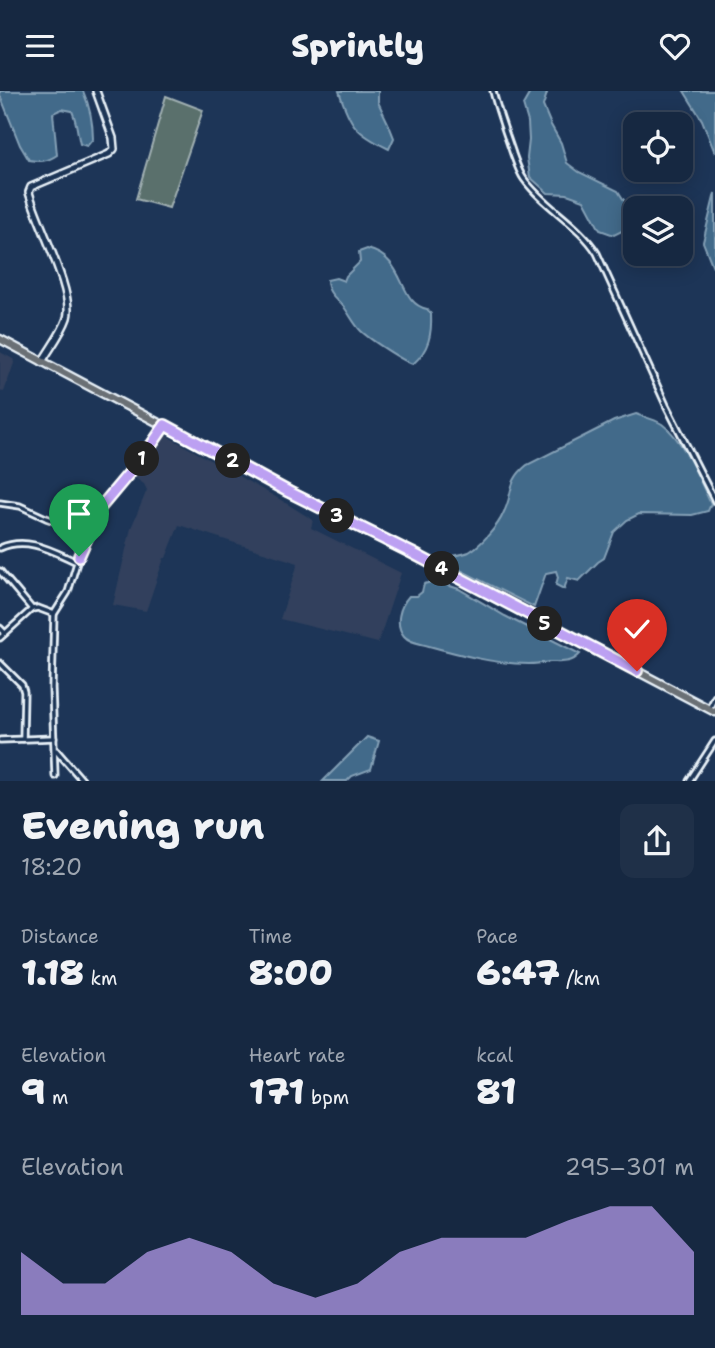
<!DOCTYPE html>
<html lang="en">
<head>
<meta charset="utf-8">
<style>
	body { margin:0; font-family:"Shantell Sans",sans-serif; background:#1f3048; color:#f1f3f6; height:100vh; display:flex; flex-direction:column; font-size:26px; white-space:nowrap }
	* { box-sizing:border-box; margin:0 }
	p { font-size:23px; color:#9ea6b1 }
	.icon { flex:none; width:38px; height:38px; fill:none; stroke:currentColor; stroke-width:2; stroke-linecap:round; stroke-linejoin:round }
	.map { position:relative; height:690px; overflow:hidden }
	.drawer { display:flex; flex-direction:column; background:#162841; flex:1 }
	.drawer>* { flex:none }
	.tools { position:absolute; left:623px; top:21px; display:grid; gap:14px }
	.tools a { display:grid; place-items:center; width:70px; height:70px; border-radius:14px; background:#162841; box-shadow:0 4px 18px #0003,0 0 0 2px #35445a; font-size:35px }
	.pin { position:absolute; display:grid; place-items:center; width:60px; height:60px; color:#fff; margin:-72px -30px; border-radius:50% 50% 50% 0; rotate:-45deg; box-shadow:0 0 7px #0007 }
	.pin .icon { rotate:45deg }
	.km { position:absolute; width:35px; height:35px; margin:-18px; border-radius:50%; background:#222; color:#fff; font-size:19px; line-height:35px; text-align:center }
	.round { display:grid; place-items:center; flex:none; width:74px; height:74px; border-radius:14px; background:#1f3048 }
	.summary { display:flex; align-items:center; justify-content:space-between; height:119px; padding:0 21px }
	h1 { font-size:38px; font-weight:800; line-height:52px }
	.figures { display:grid; grid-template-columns:repeat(3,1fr); gap:10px; height:119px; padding:7px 21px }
	.figures div { display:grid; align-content:center }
	.figures b { font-size:35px; font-weight:800 }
	.figures small { font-size:19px; font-weight:400 }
	.figures p { font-size:19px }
	.chart { height:196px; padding:14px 21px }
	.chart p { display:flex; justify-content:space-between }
	.chart svg { width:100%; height:126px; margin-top:7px; fill:#bca0f2; opacity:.7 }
	header { display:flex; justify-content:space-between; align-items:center; height:91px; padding:0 21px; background:#162841; font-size:32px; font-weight:800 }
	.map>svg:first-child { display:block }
</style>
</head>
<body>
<header><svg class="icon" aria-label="menu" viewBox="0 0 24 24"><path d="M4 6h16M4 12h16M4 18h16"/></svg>Sprintly<svg class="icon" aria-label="heart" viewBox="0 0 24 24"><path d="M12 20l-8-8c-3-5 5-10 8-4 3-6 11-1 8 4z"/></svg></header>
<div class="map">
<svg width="715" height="690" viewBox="0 0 715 690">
	<rect width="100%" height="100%" fill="#1d3557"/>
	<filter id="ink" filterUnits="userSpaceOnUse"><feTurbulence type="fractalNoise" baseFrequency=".0143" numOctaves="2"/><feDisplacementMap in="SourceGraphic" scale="14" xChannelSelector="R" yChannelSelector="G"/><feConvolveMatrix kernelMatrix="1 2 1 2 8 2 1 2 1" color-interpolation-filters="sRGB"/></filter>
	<g filter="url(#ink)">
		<!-- built -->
		<g fill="#31415d">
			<polygon points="0,261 15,269 4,301 0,300"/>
			<polygon points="160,341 281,409 313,429 311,437 401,482 378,552 280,528 298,472 179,434 166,467 164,467 146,520 113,514 131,437 147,399 144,393 129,383"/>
		</g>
		<!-- green -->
		<polygon fill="#5a706c" stroke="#a1b0b2" stroke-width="2" points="166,5 203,19 169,117 136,108"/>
		<!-- water -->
		<g fill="#426a8a" stroke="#84a0b6" stroke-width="2">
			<path d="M0 0H83C90 16 93 30 93 48L87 55 80 53C77 41 77 31 72 20L62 18 53 22 57 64C47 71 40 71 29 69L20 54 0 4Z"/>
			<path d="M339 0H378V11L388 32 394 47 389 58C356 42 350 35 339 0Z"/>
			<polygon points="531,0 546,0 547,2 543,15 551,34 561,52 567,72 579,81 618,100 627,114 632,135 614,144 600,139 584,109 567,103 548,102 530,86 527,67 529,49 528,31 523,14"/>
			<polygon points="684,0 715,0 715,62 702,29"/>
			<polygon points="715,102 715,178 713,176 703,151"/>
			<path d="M367 158C407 167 397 212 427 218L431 223C432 243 429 259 413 273 404 271 368 247 361 240 354 233 350 224 344 216 336 207 327 202 327 189L336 187 344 190 346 185 360 171 359 161Z"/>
			<path d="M636 323C644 326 654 328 662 333 685 350 699 388 711 413L708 420 692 424 639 423 627 429 614 441 604 467 598 471 579 490 568 487 564 498 556 494 558 486 556 480 546 482 534 516 458 478 450 472 453 465C458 464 464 463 469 461 481 454 498 435 503 423 514 403 506 391 527 374L614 330Z"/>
			<path d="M435 490 459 498 505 525 580 563C571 573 562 571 550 571 543 572 536 573 529 573 495 573 461 564 429 555 420 552 410 552 404 545 394 533 400 515 409 505H417L422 501 424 493Z"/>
			<polygon points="367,646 379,650 371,678 352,685 347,690 323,690"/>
		</g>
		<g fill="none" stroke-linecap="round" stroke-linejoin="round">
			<!-- street casing -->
			<g stroke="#e8f1f8" stroke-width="9">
				<g id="street">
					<path d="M493 0C498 21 506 42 513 63 516 71 519 81 524 88 544 116 579 133 597 162L666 314 715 410"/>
					<polyline points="0,412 20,415 46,427 89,442"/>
					<path d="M0 457C28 445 52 460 77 471"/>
					<polyline points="0,480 32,518"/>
					<polyline points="0,537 5,542"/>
					<polyline points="0,547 32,518 38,517 54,523"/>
					<polyline points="0,572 22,594 24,601 23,648"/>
					<polyline points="709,618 715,606"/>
					<polyline points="0,649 54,647"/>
					<polyline points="56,659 83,690"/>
					<polyline points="55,685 52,597 54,523 68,501 79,465 100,417 146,362 165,335"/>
					<polyline points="689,690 715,650"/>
				</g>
			</g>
			<!-- secondary casing -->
			<g stroke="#e8f1f8" stroke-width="10">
				<path id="secondary" d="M42 271C50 257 62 242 67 227 75 203 36 129 29 101L31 96 109 63 114 58 113 47 96 0"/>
			</g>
			<!-- primary casing -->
			<g stroke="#e8f1f8" stroke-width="11">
				<polyline id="primary" points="0,248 289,401 412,462 715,621"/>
			</g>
			<!-- street -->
			<use href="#street" stroke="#1d3557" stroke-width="3.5"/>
			<!-- secondary -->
			<use href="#secondary" stroke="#1d3557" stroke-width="5"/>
			<!-- primary -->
			<use href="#primary" stroke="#6b6f75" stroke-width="6"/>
		</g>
	</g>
	<g fill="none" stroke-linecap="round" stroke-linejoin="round" filter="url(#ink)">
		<!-- route casing -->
		<g stroke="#fff" stroke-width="14">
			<polyline id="route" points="79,465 100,417 146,362 165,334 289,401 412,462 637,580"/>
		</g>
		<!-- route -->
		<use href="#route" stroke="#bca0f2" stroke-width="9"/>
	</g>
</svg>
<div class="tools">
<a><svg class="icon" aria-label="locate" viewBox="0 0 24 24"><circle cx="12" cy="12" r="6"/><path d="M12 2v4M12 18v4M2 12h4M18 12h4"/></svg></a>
<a><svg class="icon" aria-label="layers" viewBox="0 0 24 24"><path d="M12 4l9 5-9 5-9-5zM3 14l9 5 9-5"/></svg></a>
</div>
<div class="pin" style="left:79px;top:465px;background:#1e9e55"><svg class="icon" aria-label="arrive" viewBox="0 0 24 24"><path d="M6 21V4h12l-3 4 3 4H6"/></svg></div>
<div class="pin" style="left:637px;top:580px;background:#d93025"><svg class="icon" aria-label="check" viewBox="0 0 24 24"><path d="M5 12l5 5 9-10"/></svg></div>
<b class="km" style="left:142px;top:368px">1</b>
<b class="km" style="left:233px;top:370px">2</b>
<b class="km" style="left:337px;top:425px">3</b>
<b class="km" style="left:442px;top:478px">4</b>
<b class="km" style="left:545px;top:533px">5</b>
</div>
<section class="drawer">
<div class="summary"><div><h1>Evening run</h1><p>18:20</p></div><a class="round"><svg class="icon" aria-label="share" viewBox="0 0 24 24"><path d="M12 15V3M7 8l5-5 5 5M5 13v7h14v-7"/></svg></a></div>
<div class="figures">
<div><p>Distance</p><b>1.18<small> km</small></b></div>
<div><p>Time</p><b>8:00</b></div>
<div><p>Pace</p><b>6:47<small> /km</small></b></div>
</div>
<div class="figures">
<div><p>Elevation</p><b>9<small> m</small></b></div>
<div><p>Heart rate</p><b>171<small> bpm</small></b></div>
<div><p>kcal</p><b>81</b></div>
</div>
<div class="chart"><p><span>Elevation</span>295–301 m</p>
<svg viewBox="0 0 160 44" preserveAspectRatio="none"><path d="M0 44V22L10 33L20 33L30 22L40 17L50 22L60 33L70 38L80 33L90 22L100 17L110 17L120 17L130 11L140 6L150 6L160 22V44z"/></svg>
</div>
</section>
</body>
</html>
